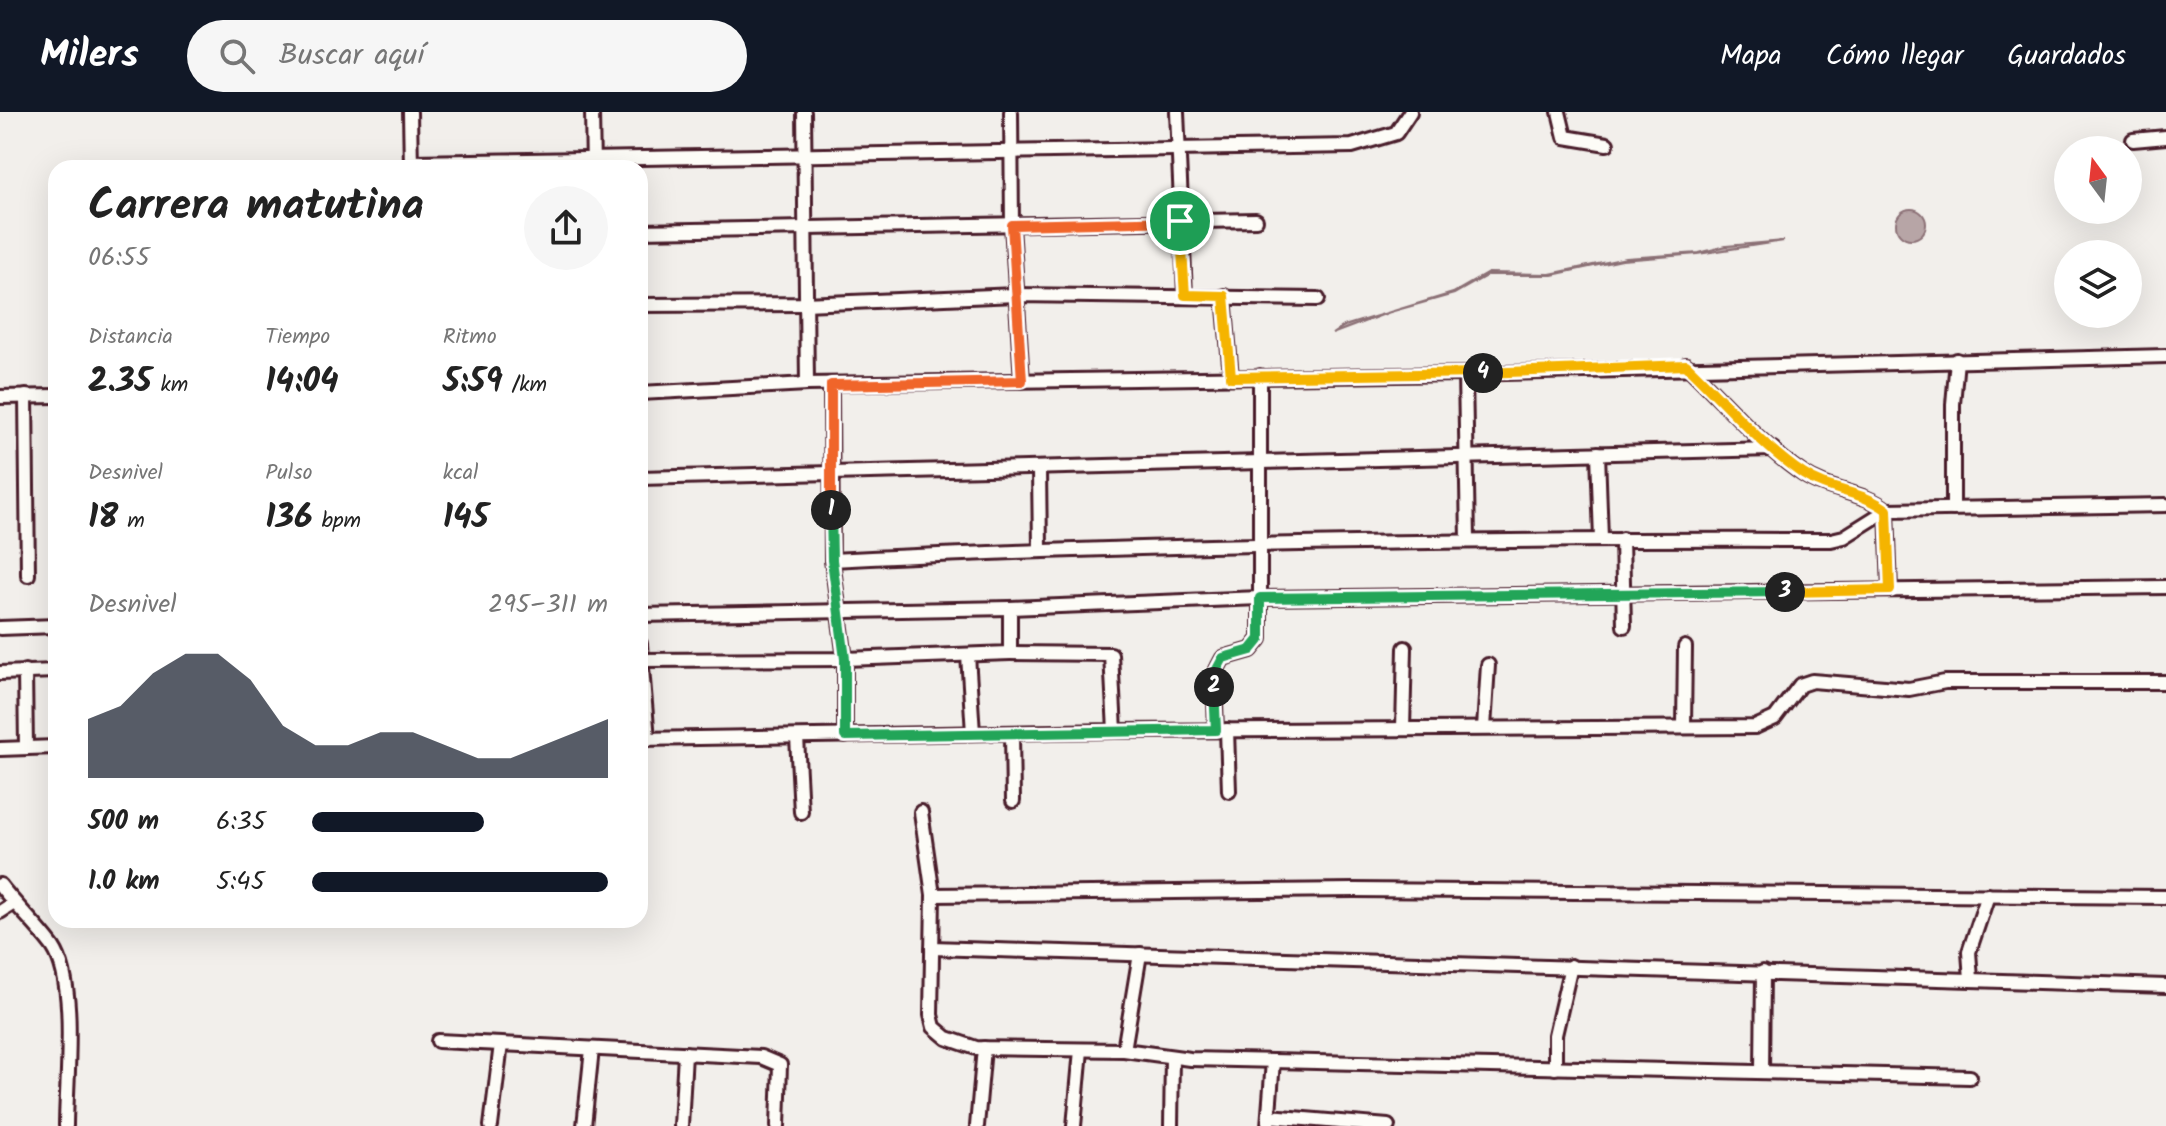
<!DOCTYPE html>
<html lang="es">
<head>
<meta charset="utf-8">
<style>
	body { margin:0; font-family:Kalam,sans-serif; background:#f6f6f6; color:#222; height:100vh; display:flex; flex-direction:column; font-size:30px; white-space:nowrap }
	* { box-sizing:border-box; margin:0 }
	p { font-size:26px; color:#767676 }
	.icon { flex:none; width:44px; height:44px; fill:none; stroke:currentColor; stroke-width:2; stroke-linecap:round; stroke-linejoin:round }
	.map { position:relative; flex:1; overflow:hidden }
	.panel { position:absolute; left:48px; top:48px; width:600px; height:768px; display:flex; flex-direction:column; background:#fff; border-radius:24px; box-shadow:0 8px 32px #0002 }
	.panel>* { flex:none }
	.needle { width:52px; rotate:345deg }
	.buttons { position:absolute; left:2054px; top:24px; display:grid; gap:16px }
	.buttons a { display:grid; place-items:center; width:88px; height:88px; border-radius:50%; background:#fff; box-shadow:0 8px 32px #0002; font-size:40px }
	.pin { position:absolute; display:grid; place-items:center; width:68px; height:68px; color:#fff; margin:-34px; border:4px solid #fff; border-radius:50%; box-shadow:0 2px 8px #0007 }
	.km { position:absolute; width:40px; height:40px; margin:-20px; border-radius:50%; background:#222; color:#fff; font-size:22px; line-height:40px; text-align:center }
	.round { display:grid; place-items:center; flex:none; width:84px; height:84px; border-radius:42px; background:#f6f6f6 }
	.headline { display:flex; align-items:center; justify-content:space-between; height:136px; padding:0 40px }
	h1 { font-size:44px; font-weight:600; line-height:60px }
	.metrics { display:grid; grid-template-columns:repeat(3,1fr); gap:12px; height:136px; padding:8px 40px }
	.metrics div { display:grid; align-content:center }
	.metrics b { font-size:34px; font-weight:600 }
	.metrics small { font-size:22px; font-weight:400 }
	.metrics p { font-size:22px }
	.chart { height:224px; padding:16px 40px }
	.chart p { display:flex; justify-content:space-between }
	.chart svg { width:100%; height:144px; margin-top:8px; fill:#111827; opacity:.7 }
	ul { padding:0 40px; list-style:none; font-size:26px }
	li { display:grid; grid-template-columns:128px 96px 1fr; align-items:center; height:60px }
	li i { height:20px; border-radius:10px; background:#111827 }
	header { display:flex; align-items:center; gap:48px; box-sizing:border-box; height:112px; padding:0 40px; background:#111827; color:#fff }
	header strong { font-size:38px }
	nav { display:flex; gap:44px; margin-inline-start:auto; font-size:28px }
	.search { width:560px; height:72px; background:#f6f6f6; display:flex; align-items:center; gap:20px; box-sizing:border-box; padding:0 28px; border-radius:44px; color:#767676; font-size:30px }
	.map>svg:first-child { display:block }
</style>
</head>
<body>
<header>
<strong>Milers</strong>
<div class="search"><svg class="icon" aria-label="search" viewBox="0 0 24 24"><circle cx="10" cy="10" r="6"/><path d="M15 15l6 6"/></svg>Buscar aquí</div>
<nav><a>Mapa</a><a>Cómo llegar</a><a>Guardados</a></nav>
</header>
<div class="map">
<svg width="2166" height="1014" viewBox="0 0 2166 1014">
	<rect width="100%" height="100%" fill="#f2efeb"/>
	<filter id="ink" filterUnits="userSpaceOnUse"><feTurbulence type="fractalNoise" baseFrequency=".0125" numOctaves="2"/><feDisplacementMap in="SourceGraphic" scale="16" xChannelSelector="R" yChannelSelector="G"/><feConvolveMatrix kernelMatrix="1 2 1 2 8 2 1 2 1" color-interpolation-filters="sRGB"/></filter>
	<g filter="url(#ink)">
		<!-- water -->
		<g fill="#b7a5a6" stroke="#8b6f75" stroke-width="2">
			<circle cx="1911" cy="112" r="15"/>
			<polygon points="1784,129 1698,142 1622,148 1552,163 1488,163 1454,182 1390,200 1332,222 1344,214 1453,181 1488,161 1550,162 1626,146 1699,141 1726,134"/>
		</g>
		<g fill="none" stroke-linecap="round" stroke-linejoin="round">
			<!-- minor casing -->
			<g stroke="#4a1f2b" stroke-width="18">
				<g id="minor">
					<polyline points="410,0 411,56"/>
					<polyline points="592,0 593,56"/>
					<polyline points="804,0 807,272"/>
					<polyline points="1011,0 1012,113 1022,269"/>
					<polyline points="1177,0 1185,183"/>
					<polyline points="1559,0 1565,25 1607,32"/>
					<polyline points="2133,28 2166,25"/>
					<polyline points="411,50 1352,34 1396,21 1410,0"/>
					<polyline points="640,119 1256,108"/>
					<polyline points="1224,184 1231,265"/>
					<polyline points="640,193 804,192 1016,183 1318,187"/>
					<path d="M1686 253C1724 289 1760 333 1803 362 1830 380 1863 379 1887 398"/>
					<polyline points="1465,262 1468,428"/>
					<polyline points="831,273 832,448 845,547 845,624"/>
					<polyline points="640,281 807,272 1465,262 2166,244"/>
					<polyline points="26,284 28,463"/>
					<polyline points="0,285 56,284"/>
					<polyline points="1598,341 1601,427"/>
					<polyline points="1039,358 1040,437"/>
					<polyline points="640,366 1773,337"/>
					<polyline points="1953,397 1953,292 1957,248"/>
					<polyline points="1887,398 1890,478"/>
					<polyline points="1622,427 1624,514"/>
					<path d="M832 448C1165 431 1498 427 1831 428L1844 425 1887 398 2166 393"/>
					<polyline points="640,503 1010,496 1260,486 2166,475"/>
					<polyline points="0,516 56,514"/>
					<polyline points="640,532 648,627"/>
					<polyline points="968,543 973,621"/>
					<polyline points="640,548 845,547 1010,541 1010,496"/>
					<polyline points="25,559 26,635"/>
					<polyline points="0,561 56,559"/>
					<polyline points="1684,614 1685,535"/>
					<polyline points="1484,616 1488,553"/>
					<polyline points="1403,617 1405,536"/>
					<polyline points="1216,618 1214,563 1223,546 1251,538 1260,527 1260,264"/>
					<polyline points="1227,618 1229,679"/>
					<polyline points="1115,619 1755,615 1775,606 1800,573 1812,569 1909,577 1945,570 2166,570"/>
					<polyline points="1012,621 1013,689"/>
					<polyline points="797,625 801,700"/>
					<polyline points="640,627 1115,619 1111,542 1010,541"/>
					<polyline points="0,637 56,635"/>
					<polyline points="921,700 933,783 931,903 934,915 947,926 976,936 1124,938 1190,947 1970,965"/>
					<path d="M0 773C16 794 37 813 53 835 78 872 66 969 66 1014"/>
					<polyline points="933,783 1354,778 2166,785"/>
					<polyline points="0,800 14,791"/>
					<polyline points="932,836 2166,874"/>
					<polyline points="1971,867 1969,840 1988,783"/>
					<polyline points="438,929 501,932"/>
					<polyline points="1124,938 1140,842"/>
					<polyline points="1555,956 1555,923 1571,854"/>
					<polyline points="1762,960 1763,860"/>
					<polyline points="1269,1004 1388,1014"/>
					<polyline points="491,1014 501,932 761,945 780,953 778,1014"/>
					<polyline points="584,1014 592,937"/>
					<polyline points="681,1014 685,941"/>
					<polyline points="977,1014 984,936"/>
					<polyline points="1074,1014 1081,938"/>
					<polyline points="1171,1014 1172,945"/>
					<polyline points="1268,1014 1273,949"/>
				</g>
			</g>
			<!-- minor -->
			<use href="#minor" stroke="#fdfcf7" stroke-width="12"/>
		</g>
	</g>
	<g fill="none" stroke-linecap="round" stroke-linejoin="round" filter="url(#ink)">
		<!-- split-1 casing -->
		<g stroke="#fff" stroke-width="16">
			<polyline id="split-1" points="831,398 831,273 1022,269 1012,113 1180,109"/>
		</g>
		<!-- split-2 casing -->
		<g stroke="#fff" stroke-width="16">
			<polyline id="split-2" points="831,398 832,448 845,547 845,624 1216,618 1214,575"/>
		</g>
		<!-- split-3 casing -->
		<g stroke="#fff" stroke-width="16">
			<polyline id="split-3" points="1214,575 1214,563 1223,546 1251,538 1260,527 1260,486 1785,480"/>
		</g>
		<!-- split-4 casing -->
		<g stroke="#fff" stroke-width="16">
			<path id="split-4" d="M1483 261 1686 253C1724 289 1760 333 1803 362 1830 380 1863 379 1887 398L1890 478 1785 480"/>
		</g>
		<!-- split-5 casing -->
		<g stroke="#fff" stroke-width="16">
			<polyline id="split-5" points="1180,109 1185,183 1224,184 1231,265 1483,261"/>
		</g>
		<!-- split-1 -->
		<use href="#split-1" stroke="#f0652b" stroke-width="10"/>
		<!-- split-2 -->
		<use href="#split-2" stroke="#22a559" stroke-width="10"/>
		<!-- split-3 -->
		<use href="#split-3" stroke="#22a559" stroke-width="10"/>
		<!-- split-4 -->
		<use href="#split-4" stroke="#f5b400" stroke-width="10"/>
		<!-- split-5 -->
		<use href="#split-5" stroke="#f5b400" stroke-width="10"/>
	</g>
</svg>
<div class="buttons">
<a><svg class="needle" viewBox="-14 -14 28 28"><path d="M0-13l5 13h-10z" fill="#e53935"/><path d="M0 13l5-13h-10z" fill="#767676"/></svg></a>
<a><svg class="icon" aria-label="layers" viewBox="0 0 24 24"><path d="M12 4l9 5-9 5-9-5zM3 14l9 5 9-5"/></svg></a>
</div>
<div class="pin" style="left:1180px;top:109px;background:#1e9e55"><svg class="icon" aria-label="arrive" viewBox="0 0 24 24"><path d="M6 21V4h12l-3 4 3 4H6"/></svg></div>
<b class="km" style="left:831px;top:398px">1</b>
<b class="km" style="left:1214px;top:575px">2</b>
<b class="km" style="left:1785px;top:480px">3</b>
<b class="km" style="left:1483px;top:261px">4</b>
<section class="panel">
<div class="headline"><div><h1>Carrera matutina</h1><p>06:55</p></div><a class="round"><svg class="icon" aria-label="share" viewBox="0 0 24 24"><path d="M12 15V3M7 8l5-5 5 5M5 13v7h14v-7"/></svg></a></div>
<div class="metrics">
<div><p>Distancia</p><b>2.35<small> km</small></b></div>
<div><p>Tiempo</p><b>14:04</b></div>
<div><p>Ritmo</p><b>5:59<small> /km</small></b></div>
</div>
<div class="metrics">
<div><p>Desnivel</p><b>18<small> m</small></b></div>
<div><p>Pulso</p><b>136<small> bpm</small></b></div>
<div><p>kcal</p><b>145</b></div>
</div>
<div class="chart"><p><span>Desnivel</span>295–311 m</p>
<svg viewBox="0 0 160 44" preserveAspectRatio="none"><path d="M0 44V26L10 22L20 12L30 6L40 6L50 14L60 28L70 34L80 34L90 30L100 30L110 34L120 38L130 38L140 34L150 30L160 26V44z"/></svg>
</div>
<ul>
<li><b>500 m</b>6:35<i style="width:58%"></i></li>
<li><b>1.0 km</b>5:45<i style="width:100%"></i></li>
</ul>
</section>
</div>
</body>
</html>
